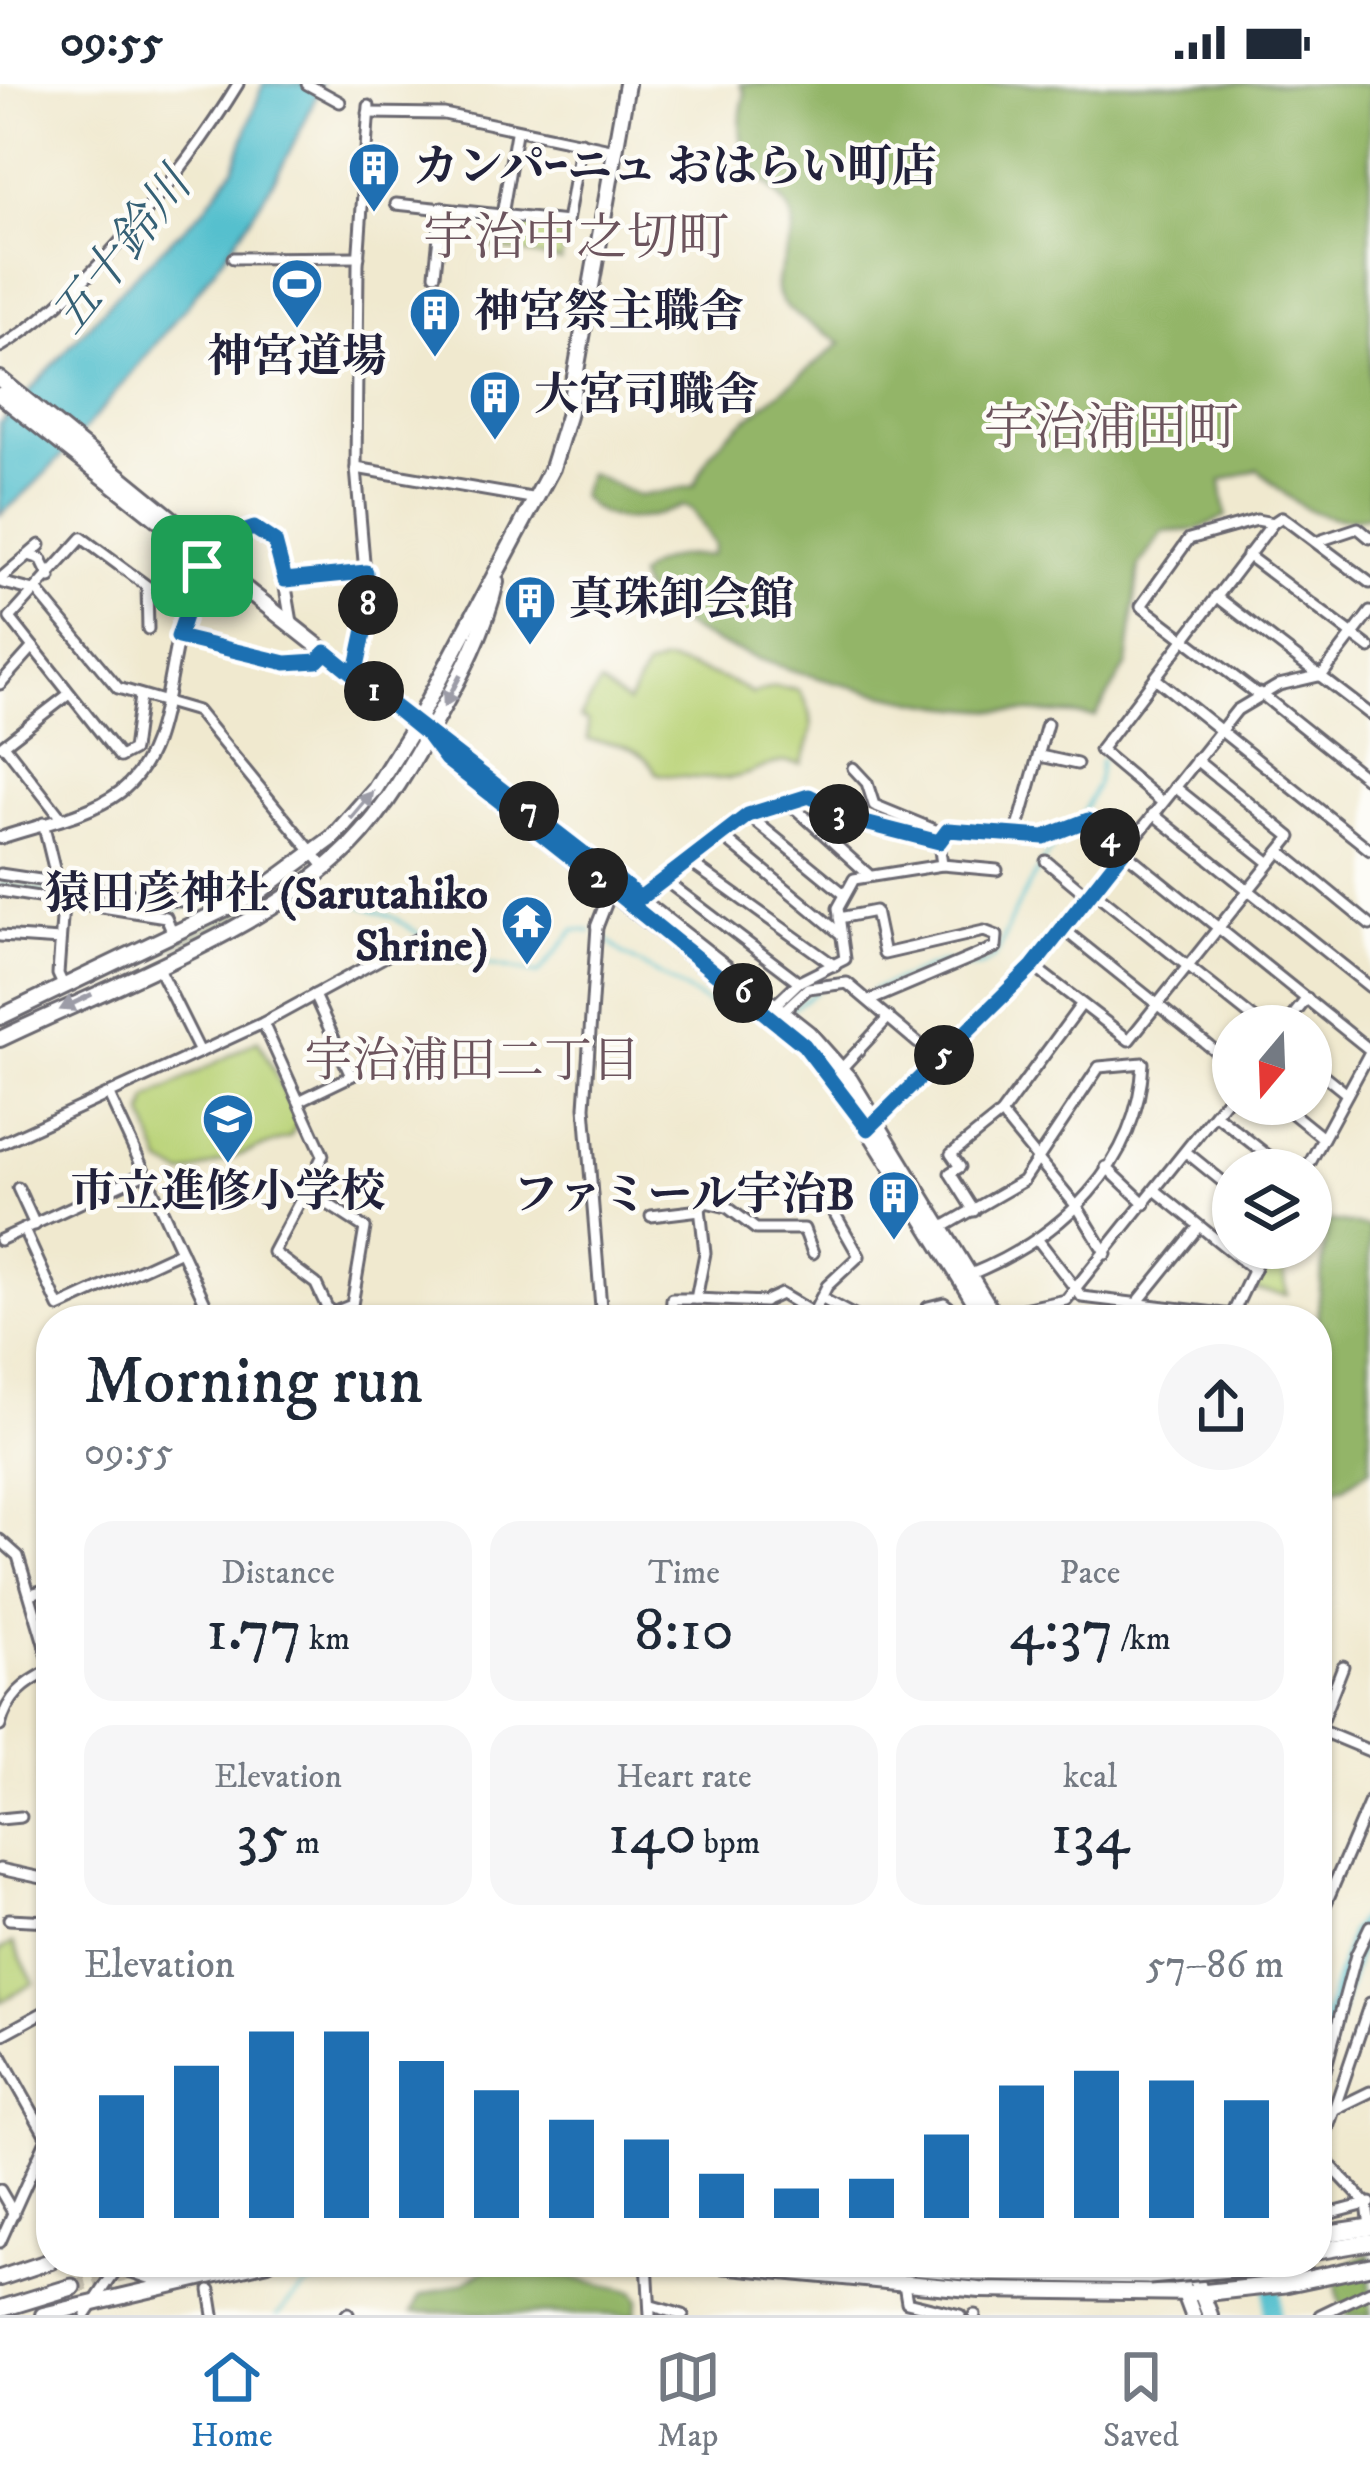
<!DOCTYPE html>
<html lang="en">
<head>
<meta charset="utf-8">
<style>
	body { margin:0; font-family:"IM FELL DW Pica","Noto Serif JP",serif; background:#f6f6f7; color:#1f2937; height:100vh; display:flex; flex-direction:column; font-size:45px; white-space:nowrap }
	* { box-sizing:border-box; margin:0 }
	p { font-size:39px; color:#747a83 }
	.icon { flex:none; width:66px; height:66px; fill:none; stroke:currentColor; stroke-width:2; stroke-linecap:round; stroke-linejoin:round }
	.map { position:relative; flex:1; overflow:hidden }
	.details { position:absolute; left:36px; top:1221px; width:1296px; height:972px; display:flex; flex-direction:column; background:#fff; border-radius:48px; box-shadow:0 3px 9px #0004 }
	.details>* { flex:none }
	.needle { width:78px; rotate:199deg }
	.tools { position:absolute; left:1212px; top:921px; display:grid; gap:24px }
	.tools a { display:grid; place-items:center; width:120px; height:120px; border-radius:50%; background:#fff; box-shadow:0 3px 9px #0004; font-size:60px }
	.pin { position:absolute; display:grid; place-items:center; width:102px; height:102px; color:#fff; margin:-51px; border-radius:24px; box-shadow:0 6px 18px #0006 }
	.km { position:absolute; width:60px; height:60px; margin:-30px; border-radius:50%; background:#222; color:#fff; font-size:33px; line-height:60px; text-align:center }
	.round { display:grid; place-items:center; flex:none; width:126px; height:126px; border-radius:63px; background:#f6f6f7 }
	.overview { display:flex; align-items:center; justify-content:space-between; height:204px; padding:0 48px }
	h1 { font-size:66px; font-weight:600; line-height:90px }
	.figures { display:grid; grid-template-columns:repeat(3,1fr); gap:18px; height:204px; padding:12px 48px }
	.figures div { display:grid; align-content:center; border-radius:30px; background:#f6f6f7; text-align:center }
	.figures b { font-size:60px; font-weight:600 }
	.figures small { font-size:33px; font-weight:400 }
	.figures p { font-size:33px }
	.chart { height:336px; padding:24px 48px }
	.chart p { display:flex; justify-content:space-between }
	.chart svg { width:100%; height:216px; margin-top:12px; stroke:#1f6fb2; stroke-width:6 }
	.status { display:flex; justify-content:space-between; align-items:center; height:84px; padding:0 60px; background:#fff; direction:ltr }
	.status svg { height:33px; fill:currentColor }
	.dock { display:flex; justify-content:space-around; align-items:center; height:168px; border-top:3px solid #e0e1e3; background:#fff; font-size:33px; color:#747a83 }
	.dock a { display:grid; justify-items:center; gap:6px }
	.dock .current { color:#1f6fb2 }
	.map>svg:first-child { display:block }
</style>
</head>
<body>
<div class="status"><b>09:55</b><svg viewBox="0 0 49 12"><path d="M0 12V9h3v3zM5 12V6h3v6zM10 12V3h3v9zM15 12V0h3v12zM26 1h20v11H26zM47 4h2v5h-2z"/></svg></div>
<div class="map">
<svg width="1370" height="2231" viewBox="0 0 1370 2231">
	<rect width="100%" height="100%" fill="#fdfcf7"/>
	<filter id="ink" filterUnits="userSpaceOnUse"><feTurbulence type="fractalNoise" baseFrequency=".00833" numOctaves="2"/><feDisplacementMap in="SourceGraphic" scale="24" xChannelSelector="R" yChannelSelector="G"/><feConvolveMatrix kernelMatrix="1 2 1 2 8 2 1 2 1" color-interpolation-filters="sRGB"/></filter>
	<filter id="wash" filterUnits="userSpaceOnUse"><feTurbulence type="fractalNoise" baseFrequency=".004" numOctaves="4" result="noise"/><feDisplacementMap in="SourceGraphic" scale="48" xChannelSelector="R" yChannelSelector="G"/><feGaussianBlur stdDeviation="2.7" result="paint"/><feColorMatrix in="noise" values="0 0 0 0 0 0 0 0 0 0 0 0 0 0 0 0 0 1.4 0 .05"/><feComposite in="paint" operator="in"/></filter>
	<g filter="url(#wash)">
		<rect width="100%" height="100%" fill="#f0e9cf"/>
		<!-- green -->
		<g fill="#bad378" stroke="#6e7a5a" stroke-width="3">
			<polygon points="496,138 565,147 561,177 493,163"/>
			<path d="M664 578C683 580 737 597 752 610L774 603 799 606C818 633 813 650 801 680 767 673 761 690 731 694 716 696 669 693 656 689 643 661 616 659 588 656V637L580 634 600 600 628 619 646 584Z"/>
			<polygon points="301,790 298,798 230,837 81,905 262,816"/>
			<polygon points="258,956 299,1037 290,1053 184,1091 162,1080 144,1031 148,1015"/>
			<polygon points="1271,1164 1281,1164 1287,1211 1250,1205"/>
			<polygon points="13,1859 34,1899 0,1918 0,1866"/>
		</g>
		<!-- forest -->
		<g fill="#93b568" stroke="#5a6c52" stroke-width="3">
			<path d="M740 0H1370V432C1321 443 1290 418 1258 385L1221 397 1226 432 1196 446 1163 448 1139 482 1127 581 1095 633C1042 626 990 630 937 621 875 611 650 561 638 492 660 471 682 471 711 471L714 461 692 426 683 422C646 436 609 446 580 412L589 389 639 412 694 402 710 370 728 350 841 259C824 246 792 233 780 215 768 196 794 163 793 142 790 99 722 96 745 9Z"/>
			<polygon points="1327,1137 1370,1143 1370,1385 1344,1403 1317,1411 1317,1236"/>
			<path d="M1370 2170V2231H1348C1327 2200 1335 2180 1370 2170Z"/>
			<polygon points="497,2178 633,2207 639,2215 635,2231 413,2228 420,2212 463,2199"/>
		</g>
		<!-- water -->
		<path fill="#54c0ce" stroke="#3b7184" stroke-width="3" d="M263 0H321C276 114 198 211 119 304 82 349 46 394 0 431V339L133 193 205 124 234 83Z"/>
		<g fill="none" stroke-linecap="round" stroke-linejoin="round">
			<!-- stream -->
			<g stroke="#54c0ce" stroke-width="3">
				<polyline points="1082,730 1097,700 1101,676"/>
				<polyline points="0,800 170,828 258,789 274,790"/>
				<polyline points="311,804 393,833 456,874 538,890 574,846 591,847"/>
				<polyline points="600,850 623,870 729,932 751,928"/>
				<path d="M960 883C998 886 999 865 1010 838 1019 818 1046 769 1060 754"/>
				<polyline points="872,906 946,877"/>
				<polyline points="792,925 816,908"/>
				<polyline points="277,2231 306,2202 377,2180"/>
			</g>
			<!-- river -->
			<g stroke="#54c0ce" stroke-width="18">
				<polyline points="1317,1982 1357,1851 1370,1834"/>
				<polyline points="1272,2231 1274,2178"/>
			</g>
		</g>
	</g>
	<g filter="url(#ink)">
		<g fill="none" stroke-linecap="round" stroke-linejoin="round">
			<!-- motorway-tunnel -->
			<polyline stroke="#c7c1b1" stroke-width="15" stroke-dasharray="15 8" stroke-linecap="butt" points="72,2203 167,2178"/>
			<!-- minor casing -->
			<g stroke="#6a686f" stroke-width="15">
				<g id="minor">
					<polyline points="307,0 340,18"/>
					<polyline points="368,29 444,30 615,66"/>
					<polyline points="396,120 567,138 581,58"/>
					<polyline points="502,131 516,49"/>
					<polyline points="233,174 359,173"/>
					<polyline points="435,190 442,123"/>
					<path d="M0 263C83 216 188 82 238 0"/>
					<polyline points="356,384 537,415"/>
					<polyline points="1316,458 1358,444 1370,454"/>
					<polyline points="29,471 41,475 50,494"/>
					<polyline points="1247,471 1370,564"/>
					<polyline points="0,495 40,461"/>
					<polyline points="0,498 38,508 118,604 197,627 326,785"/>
					<polyline points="1216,512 1370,630"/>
					<polyline points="178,552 286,579 317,577 326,568"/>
					<polyline points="355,592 368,524 356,384 358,180 369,22"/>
					<polyline points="1155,594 1370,766"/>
					<polyline points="0,600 33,563"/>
					<polyline points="1260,609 1370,697"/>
					<polyline points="1257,610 1141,522 1189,455 1257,436 1273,439"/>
					<polyline points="140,612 133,666 120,673 10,534 82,454 147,502 148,545"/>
					<polyline points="4,661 61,734"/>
					<polyline points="2,662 69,610"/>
					<polyline points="1040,672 1077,680"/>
					<polyline points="853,684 867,699 874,721 942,749"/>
					<polyline points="1175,703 1270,779"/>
					<polyline points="788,718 868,790"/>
					<polyline points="1162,718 1100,666 1273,439 1282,433 1370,499"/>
					<polyline points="1153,730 1370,903"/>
					<polyline points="749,732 843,809"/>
					<polyline points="43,739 63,821 58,890 64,903"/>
					<polyline points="721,751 842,851"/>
					<polyline points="1016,751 1047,640"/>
					<polyline points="1123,767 1370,966"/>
					<polyline points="1280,767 1370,841"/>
					<polyline points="687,776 835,882"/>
					<polyline points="1046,777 1088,812"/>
					<polyline points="942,781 997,786"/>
					<polyline points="0,790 180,817"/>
					<polyline points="662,794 799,898"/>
					<polyline points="1092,806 1263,942"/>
					<polyline points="0,807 166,833 173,850"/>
					<polyline points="640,814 749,732 809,712 841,731 939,758"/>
					<polyline points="839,834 875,827 884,870 984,847 997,852 996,863 871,916"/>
					<polyline points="597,842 585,1023 602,1236"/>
					<polyline points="1062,844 1233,981"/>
					<polyline points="0,852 60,856"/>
					<polyline points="157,882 200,968"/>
					<polyline points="1033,882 1129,956 1291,753 1196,676"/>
					<polyline points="314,911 351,992"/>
					<polyline points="775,921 799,898 845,875 838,824 854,795 942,781 939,758 946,747 1044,753 1089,736 1125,765"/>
					<polyline points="783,927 808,904 847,899 918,959"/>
					<polyline points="263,939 323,1071 306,1106"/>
					<polyline points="1285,942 1307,914"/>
					<polyline points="1311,981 1347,1010"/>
					<polyline points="842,984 889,933"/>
					<polyline points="299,1017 357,989"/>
					<polyline points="1281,1020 1323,1054"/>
					<polyline points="1001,1030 1078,1124 1106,1170"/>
					<polyline points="1215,1030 1286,1086"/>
					<polyline points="873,1042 1033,882 1237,626 1279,601 1322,591 1370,528"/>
					<polyline points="0,1060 263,939 417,855"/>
					<polyline points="1186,1068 1233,1106"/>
					<polyline points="1106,1083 1145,1120"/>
					<polyline points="1306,1086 1370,968"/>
					<polyline points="18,1104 35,1141"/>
					<polygon points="306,1106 365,1144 352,1221 330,1230 316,1200 273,1168"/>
					<polyline points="1155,1106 1254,1186"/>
					<polyline points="974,1127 950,1089 960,1083 951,1070 1001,1030 1081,921"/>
					<polyline points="651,1132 700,1126"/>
					<path d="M943 1143 1023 1097 1099 983 1143 979C1138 1081 1061 1153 971 1190"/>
					<polyline points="24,1146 59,1223 181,1167 109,1011"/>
					<polyline points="0,1156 145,1089"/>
					<polyline points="1038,1156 1082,1213 1232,1231 1264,1164"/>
					<polyline points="181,1167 213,1236"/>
					<polyline points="821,1214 862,1236"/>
					<polyline points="696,1215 765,1218"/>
					<polyline points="768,1216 781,1210 813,1229"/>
					<polyline points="1137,1219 1199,1142"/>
					<polyline points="994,1231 1066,1216 1233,1007"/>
					<polyline points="671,1236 672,1215 696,1215 705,1169 700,1124 706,1118 727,1123 756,1145 804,1145 813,1169"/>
					<polyline points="810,1236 827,1202 859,1172 822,1107"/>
					<polyline points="917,1236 928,1223 944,1219 965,1236"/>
					<polyline points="0,1456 18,1472 51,1583"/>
					<polyline points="31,1510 51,1504"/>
					<path d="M0 1642C8 1612 24 1599 51 1586"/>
					<polyline points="1317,1645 1370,1667"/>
					<polyline points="1317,1649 1343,1582"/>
					<polyline points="0,1735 21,1733"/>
					<polyline points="0,1785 51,1796"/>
					<polyline points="9,1835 51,1837"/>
					<polyline points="1317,1840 1370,1717"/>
					<polyline points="0,1952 44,1928 51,1940"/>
					<polyline points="0,1970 47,2054 0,2158"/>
					<polyline points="1317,2016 1356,1871 1370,1842"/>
					<polyline points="1331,2027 1370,2008"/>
					<polyline points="1317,2067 1367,2120 1369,2135"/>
					<polyline points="1320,2067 1370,1919"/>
					<polyline points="0,2106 14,2130"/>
					<polyline points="1317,2133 1370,2119"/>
					<polyline points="647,2178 650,2231"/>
					<polyline points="904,2200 907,2218 960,2231"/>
					<polyline points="210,2206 214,2231"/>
					<polyline points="652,2222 683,2231"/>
					<polyline points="86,2231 121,2178"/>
					<polyline points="346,2231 348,2229"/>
					<polyline points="974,2231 975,2231"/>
					<polyline points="1320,2231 1370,2207"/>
				</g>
			</g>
			<!-- tertiary casing -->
			<g stroke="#6a686f" stroke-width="16">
				<g id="tertiary">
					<polyline points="285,496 366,488"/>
					<path d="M0 754C38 741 88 732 120 708 193 652 147 510 241 447L260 446 279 465 292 541"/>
					<polyline points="597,842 613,801"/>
				</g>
			</g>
			<!-- primary casing -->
			<g stroke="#6a686f" stroke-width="20">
				<g id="primary">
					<polyline points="0,295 194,453 206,470"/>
					<polyline points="0,311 808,949 850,996 997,1236"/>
					<polyline points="434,660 446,675 804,961 868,1045 986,1236"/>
					<polyline points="110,2178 163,2196"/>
					<polyline points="688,2178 980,2206 1201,2209"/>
					<polyline points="1173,2178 1193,2231"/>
					<polyline points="1189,2178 1210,2231"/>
					<polyline points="0,2194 51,2177"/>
					<polyline points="43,2231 268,2178"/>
				</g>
			</g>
			<!-- trunk casing -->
			<g stroke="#6a686f" stroke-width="20">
				<g id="trunk">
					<polyline points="0,933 256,810 332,754 375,705 415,641 552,384 568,332 627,0"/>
					<path d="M0 955C110 902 266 846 351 761 387 724 413 677 438 632 462 589 485 547 496 498"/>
				</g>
			</g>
			<!-- motorway casing -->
			<g stroke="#6a686f" stroke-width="21">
				<g id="motorway">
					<polyline points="1317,2151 1370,2143"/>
					<polyline points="1317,2167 1370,2158"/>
					<polyline points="850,2178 978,2189 1149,2192"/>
					<polyline points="1201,2209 1285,2200 1370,2182"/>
					<polyline points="0,2225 72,2203"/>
				</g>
			</g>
			<!-- minor -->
			<use href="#minor" stroke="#fff" stroke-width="9"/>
			<!-- tertiary -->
			<use href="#tertiary" stroke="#fff" stroke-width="10"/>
			<!-- primary -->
			<use href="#primary" stroke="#fff" stroke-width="14"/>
			<!-- trunk -->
			<use href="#trunk" stroke="#fff" stroke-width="14"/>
			<!-- motorway -->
			<use href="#motorway" stroke="#fff" stroke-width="15"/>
			<!-- motorway-bridge casing -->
			<g stroke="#6a686f" stroke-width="21" stroke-linecap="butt">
				<polyline id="motorway-bridge" points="1149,2192 1289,2180"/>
			</g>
			<!-- motorway-bridge -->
			<use href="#motorway-bridge" stroke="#fff" stroke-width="15"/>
		</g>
		<!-- one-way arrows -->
		<defs><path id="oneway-solid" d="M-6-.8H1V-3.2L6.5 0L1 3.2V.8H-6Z" transform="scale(3)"/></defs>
		<g fill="#9c9ca7">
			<use href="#oneway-solid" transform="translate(452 607) rotate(118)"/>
			<use href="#oneway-solid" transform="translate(362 721) rotate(-50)"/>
			<use href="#oneway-solid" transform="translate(76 918) rotate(154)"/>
		</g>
	</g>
	<g fill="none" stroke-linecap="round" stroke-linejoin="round" filter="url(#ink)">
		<!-- route casing -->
		<g stroke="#fff" stroke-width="24">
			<polyline id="route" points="202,482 178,553 286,579 317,577 326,568 428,651 446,675 610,804 617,795 640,814 748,731 809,712 861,738 939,758 948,746 1044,753 1088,736 1125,765 1033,882 868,1045 804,961 610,804 617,795 355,592 367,536 366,488 285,496 275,458 254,444 234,451 202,482"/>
		</g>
		<!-- route -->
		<use href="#route" stroke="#1f6fb2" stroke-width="15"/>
	</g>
	<!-- icons -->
	<defs>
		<g id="building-pin" transform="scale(2.7)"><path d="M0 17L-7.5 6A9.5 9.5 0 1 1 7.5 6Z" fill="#1f6fb2" stroke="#fdfcf7"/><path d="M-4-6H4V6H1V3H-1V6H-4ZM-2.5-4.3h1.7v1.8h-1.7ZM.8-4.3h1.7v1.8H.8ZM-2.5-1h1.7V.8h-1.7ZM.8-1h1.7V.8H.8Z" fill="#fff"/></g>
		<g id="stadium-pin" transform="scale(2.7)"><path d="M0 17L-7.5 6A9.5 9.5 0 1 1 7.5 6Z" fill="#1f6fb2" stroke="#fdfcf7"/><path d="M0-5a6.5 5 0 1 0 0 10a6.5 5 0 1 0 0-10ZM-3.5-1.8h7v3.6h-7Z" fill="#fff"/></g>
		<g id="temple-pin" transform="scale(2.7)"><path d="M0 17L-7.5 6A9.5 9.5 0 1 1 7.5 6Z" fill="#1f6fb2" stroke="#fdfcf7"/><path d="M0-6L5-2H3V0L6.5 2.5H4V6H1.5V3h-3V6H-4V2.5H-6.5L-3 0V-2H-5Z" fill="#fff"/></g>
		<g id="school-pin" transform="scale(2.7)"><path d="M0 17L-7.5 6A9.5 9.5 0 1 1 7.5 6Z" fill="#1f6fb2" stroke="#fdfcf7"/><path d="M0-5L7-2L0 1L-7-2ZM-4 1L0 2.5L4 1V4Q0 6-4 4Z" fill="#fff"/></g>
	</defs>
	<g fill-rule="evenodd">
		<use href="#building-pin" x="374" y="84"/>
		<use href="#stadium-pin" x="297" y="200"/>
		<use href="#building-pin" x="435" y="229"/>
		<use href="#building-pin" x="495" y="312"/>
		<use href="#building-pin" x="530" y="517"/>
		<use href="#temple-pin" x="527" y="837"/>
		<use href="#school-pin" x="228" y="1035"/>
		<use href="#building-pin" x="894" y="1112"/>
	</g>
	<g text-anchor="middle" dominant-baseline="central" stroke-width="9" stroke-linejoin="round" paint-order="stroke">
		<!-- poi labels -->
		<g font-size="45" font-weight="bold" fill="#22223b" stroke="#fdfcf7" text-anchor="start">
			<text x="413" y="84">カンパｰニュ おはらい町店</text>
			<text x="474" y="229">神宮祭主職舎</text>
			<text x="297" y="274" text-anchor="middle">神宮道場</text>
			<text x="534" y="312">大宮司職舎</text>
			<text x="569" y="517">真珠卸会館</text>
			<text x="488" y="811" text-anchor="end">猿田彦神社 (Sarutahiko<tspan x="488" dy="52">Shrine)</tspan></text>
			<text x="228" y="1109" text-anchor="middle">市立進修小学校</text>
			<text x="855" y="1112" text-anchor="end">ファミール宇治B</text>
		</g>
		<!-- water labels -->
		<g font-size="48" font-style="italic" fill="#366176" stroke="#fdfcf7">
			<text transform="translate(122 168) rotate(-52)">五十鈴川</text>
		</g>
		<!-- neighbourhood labels -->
		<g font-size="48" fill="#6c545d" stroke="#fdfcf7">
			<text x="472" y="978">宇治浦田二丁目</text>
		</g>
		<!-- quarter labels -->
		<g font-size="51" fill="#6c545d" stroke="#fdfcf7">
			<text x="576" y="155">宇治中之切町</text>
			<text x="1111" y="345">宇治浦田町</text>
		</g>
	</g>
</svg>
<div class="tools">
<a><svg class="needle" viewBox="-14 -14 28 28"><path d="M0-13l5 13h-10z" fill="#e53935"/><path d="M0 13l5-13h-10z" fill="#747a83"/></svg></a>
<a><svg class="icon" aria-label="layers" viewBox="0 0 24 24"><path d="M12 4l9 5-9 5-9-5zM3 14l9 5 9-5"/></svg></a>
</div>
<div class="pin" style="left:202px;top:482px;background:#1e9e55"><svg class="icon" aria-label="arrive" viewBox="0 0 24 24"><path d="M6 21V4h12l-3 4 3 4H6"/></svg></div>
<b class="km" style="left:374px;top:607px">1</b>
<b class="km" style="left:598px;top:794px">2</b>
<b class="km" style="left:839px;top:730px">3</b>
<b class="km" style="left:1110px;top:754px">4</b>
<b class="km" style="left:944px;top:971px">5</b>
<b class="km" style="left:743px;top:909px">6</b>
<b class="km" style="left:529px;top:727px">7</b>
<b class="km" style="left:368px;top:521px">8</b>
<section class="details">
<div class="overview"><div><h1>Morning run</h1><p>09:55</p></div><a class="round"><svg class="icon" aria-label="share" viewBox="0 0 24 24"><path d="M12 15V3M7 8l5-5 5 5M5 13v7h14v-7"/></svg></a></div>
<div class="figures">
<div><p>Distance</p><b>1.77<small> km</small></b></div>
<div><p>Time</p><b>8:10</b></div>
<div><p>Pace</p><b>4:37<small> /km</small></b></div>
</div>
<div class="figures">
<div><p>Elevation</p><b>35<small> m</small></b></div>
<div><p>Heart rate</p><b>140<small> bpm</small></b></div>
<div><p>kcal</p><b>134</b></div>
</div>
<div class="chart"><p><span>Elevation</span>57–86 m</p>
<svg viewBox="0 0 160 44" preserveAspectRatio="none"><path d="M5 44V19M15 44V13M25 44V6M35 44V6M45 44V12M55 44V18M65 44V24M75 44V28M85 44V35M95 44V38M105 44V36M115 44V27M125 44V17M135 44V14M145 44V16M155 44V20"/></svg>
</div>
</section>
</div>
<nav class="dock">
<a class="current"><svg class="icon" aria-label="home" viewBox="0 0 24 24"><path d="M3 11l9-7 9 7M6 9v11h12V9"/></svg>Home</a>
<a><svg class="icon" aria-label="map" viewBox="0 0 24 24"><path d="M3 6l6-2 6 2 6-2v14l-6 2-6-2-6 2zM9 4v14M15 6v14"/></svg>Map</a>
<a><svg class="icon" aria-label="saved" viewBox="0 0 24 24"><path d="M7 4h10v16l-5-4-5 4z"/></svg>Saved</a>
</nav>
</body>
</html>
